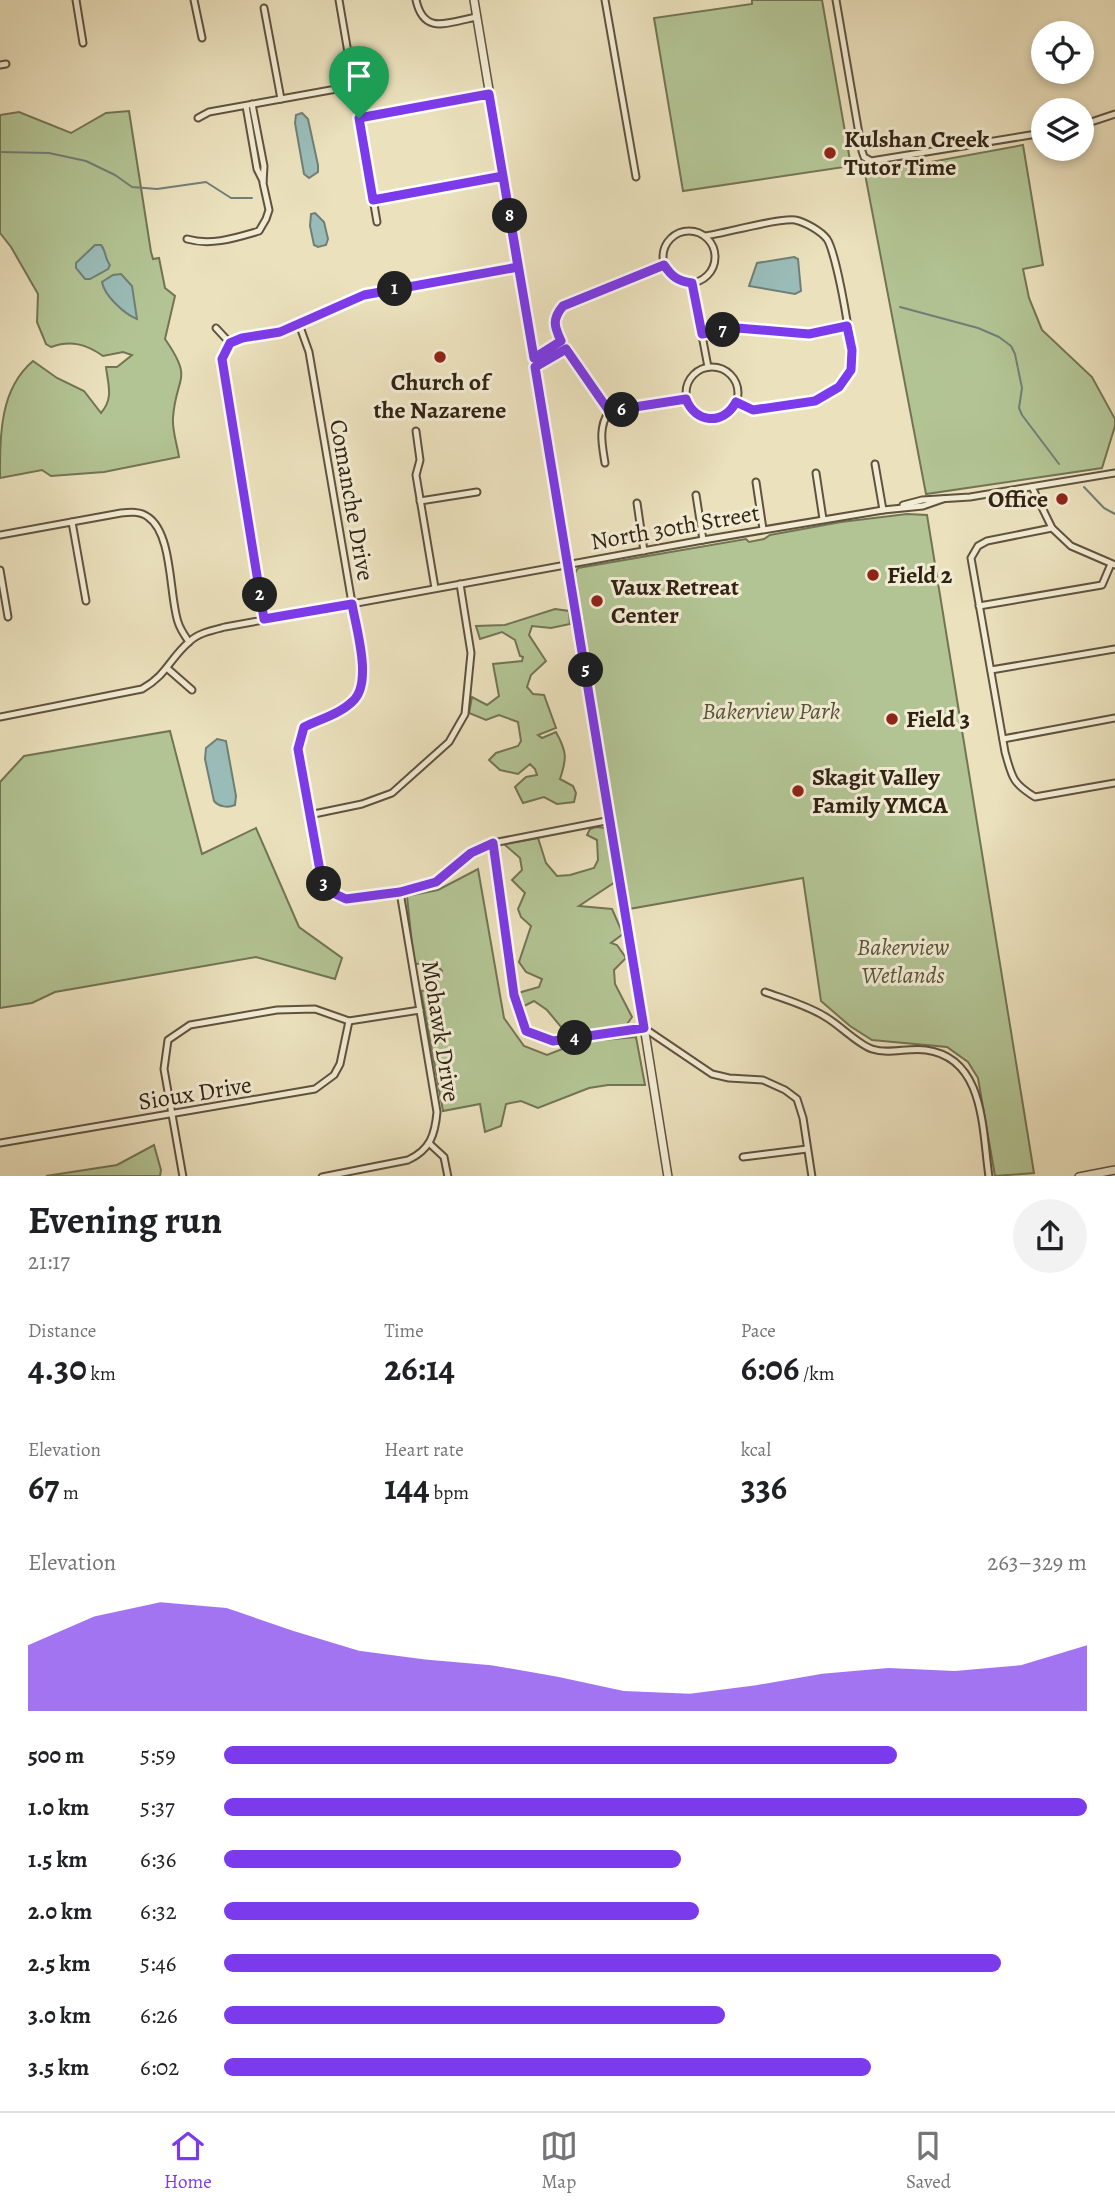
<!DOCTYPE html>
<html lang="en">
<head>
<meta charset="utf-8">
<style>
	body { margin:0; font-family:Alegreya,serif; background:#f2f2f2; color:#202124; height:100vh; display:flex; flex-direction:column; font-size:26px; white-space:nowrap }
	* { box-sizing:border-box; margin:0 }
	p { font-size:23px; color:#757577 }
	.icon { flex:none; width:38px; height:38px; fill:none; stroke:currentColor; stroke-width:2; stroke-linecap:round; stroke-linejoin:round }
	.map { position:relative; height:1176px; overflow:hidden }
	.details { display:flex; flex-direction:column; background:#fff; flex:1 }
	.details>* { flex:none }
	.fabs { position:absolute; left:1031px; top:21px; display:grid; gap:14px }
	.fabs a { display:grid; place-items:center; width:63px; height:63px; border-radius:50%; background:#fff; box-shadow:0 4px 10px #0003; font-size:35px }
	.pin { position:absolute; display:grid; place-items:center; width:60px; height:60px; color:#fff; margin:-72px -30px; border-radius:50% 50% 50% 0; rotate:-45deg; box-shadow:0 0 7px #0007 }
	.pin .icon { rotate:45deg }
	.km { position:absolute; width:35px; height:35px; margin:-18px; border-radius:50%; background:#222; color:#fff; font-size:19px; line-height:35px; text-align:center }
	.round { display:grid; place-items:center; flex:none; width:74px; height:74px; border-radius:37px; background:#f2f2f2 }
	.headline { display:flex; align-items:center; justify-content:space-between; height:119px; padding:0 28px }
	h1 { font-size:38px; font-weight:600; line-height:52px }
	.stats { display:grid; grid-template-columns:repeat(3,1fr); gap:10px; height:119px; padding:7px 28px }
	.stats div { display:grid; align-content:center }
	.stats b { font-size:35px; font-weight:600 }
	.stats small { font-size:19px; font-weight:400 }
	.stats p { font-size:19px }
	.chart { height:196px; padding:14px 28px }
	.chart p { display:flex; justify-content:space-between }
	.chart svg { width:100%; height:126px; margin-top:7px; fill:#7c3aed; opacity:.7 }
	ul { padding:0 28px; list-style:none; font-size:23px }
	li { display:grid; grid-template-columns:112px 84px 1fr; align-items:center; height:52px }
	li i { height:18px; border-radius:9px; background:#7c3aed }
	.menu { display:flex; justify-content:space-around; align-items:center; height:98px; border-top:2px solid #e0e0e0; background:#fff; font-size:19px; color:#757577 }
	.menu a { display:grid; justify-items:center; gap:4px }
	.menu .selected { color:#7c3aed }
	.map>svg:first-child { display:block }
</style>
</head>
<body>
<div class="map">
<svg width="1115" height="1177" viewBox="0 0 1115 1177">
	<rect width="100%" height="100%" fill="#ebe1bd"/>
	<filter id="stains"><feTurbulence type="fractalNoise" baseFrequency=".00286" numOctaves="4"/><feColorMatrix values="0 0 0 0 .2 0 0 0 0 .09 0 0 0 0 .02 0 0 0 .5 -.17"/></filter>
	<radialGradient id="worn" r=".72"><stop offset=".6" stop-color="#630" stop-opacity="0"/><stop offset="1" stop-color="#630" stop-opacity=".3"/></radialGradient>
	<!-- green -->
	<g fill="#b3c494" stroke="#727454" stroke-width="2">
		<polygon points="752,0 822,0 851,166 683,191 654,18 752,4"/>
		<path d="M129 111 151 252 153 259 159 258 165 288 175 296 165 339C194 381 176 375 173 418 172 430 177 444 179 457L104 472 51 476 42 470 0 478C0 433 0 389 33 361L57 378 84 391 101 413C114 398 108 385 106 367H117L132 355 123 352 103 356C86 344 71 340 51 347L46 344 37 322 38 294 11 247 0 233V115L19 112 71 133 106 113Z"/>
		<polygon points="1023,145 1043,265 1023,269 1029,298 1042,330 1092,377 1115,419 1115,426 1102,468 926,494 865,174"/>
		<polygon points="907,514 927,515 1034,1173 995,1176 978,1078 968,1062 947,1047 872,1040 850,1026 821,1001 803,878 629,909 575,573 578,568 746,539 749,542 764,539 770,535 841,522"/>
		<path d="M555 609 569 611 570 624 551 628 532 626 529 635 546 661 531 675 527 687 533 694 544 695 556 728 538 735 542 738 556 732C567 752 567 758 560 779L573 786 576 793 574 802 557 804 544 797 523 803 515 787 526 777 537 775 535 769 530 764 518 774 500 770 489 760 496 753 518 746 521 741 518 722 499 715 486 720 469 713 472 697 487 705 499 696 493 664 522 661 523 657 520 656 515 640 502 632 480 639 476 626 505 625Z"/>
		<polygon points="170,731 202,854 256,828 299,927 342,958 335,979 256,957 55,992 32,1003 0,1008 0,782 24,756"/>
		<polygon points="596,827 606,828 615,882 579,906 612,909 623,934 611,943 617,945 626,958 614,970 615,984 632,1017 625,1027 557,1036 562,1028 547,1010 534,1001 516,1010 512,1000 518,993 539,987 542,979 526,972 519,962 531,926 521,917 518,909 525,893 512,880 522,870 520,858 504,844 538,838 546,863 557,876 570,875 594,868 598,860 597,840 587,835 590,829"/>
		<polygon points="478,869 504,1018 524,1046 547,1055 580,1042 636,1037 645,1085 608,1085 589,1088 538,1108 521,1101 506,1104 501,1126 485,1132 480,1104 443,1111 421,991 434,988 442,971 435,963 414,964 407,896 438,890"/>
		<polygon points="154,1145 161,1170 160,1176 46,1176 117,1165"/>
	</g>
	<!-- water -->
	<g fill="#9abcb8" stroke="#707f76" stroke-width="2">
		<polygon points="302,113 308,119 318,165 318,172 309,178 304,174 295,123 296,115"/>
		<polygon points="315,213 324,222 328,239 326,245 318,247 314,245 310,226 311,214"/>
		<path d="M95 245H101C106 251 105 259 110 265L108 269 90 279H85L76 268V263Z"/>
		<polygon points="794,257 798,259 801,291 795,294 749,286 757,263"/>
		<path d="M121 274 132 286 137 319C124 314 104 295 102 282L113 275Z"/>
		<path d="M217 739 226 741 236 796 235 805C228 808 219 807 214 801L205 759 206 748Z"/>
	</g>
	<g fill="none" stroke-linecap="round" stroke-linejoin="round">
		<!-- stream -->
		<g stroke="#707f76" stroke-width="2">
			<polyline points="0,152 49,153 86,161 115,175 132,187 157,189 206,182 231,198 252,198"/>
			<polyline points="900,307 978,328 999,337 1011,346 1015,354 1022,388 1019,408 1022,415 1059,464"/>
			<polyline points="1084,487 1104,508 1115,514"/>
		</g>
		<!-- minor casing -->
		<g stroke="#60523e" stroke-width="9">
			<g id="minor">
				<polyline points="76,0 83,43"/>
				<polyline points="194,0 202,38"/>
				<polyline points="339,0 377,222"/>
				<path d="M416 0C424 36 448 22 477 17"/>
				<polyline points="605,0 636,177"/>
				<polyline points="836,0 862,151 864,157 871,161 1043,133"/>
				<polyline points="264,8 281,99"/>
				<polyline points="0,65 6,64"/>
				<polyline points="246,106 257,169 263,181"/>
				<polyline points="198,118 209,112 353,86"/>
				<polyline points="359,118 489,94"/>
				<polyline points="1082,125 1115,114"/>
				<polyline points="373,200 503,176"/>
				<circle cx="689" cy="257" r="26"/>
				<path d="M705 236C726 233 777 218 795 220 805 222 821 231 827 239 836 252 856 356 850 370 842 393 814 401 793 404 769 408 759 413 736 402"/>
				<path d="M187 239C211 246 235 238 259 231L266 219 269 210 263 183 264 166 252 104"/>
				<path d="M664 265 563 306C558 311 553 318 554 325 558 346 596 392 609 411L686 399"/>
				<polyline points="692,283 708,367"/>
				<polyline points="299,324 309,352 364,673 356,699 339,711 304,727 298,749 309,815 325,887 331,892 346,899 400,892 436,882 471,853 493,843 611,820"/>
				<polyline points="216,328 230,343"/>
				<polyline points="702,334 737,328 809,334 847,326"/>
				<polyline points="230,343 242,338 280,332 364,295 518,267"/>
				<polyline points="230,343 222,359 264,619"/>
				<polyline points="534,357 561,341"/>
				<polyline points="535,367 566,349"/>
				<circle cx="712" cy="393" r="26"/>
				<polyline points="416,431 420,460 416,475 435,588"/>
				<path d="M605 463C602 444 598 428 609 411"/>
				<polyline points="875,464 883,510"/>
				<polyline points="816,473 823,519"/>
				<polyline points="756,482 763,529"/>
				<polyline points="1032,487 1052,528 1071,546 1115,565"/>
				<polyline points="696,495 703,540"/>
				<polyline points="420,501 477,492"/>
				<polyline points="637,503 644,551"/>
				<polyline points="903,505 922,500 970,497 1115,473"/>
				<polyline points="72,522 86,601"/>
				<path d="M1052 528 987 541 978 546 971 558 1005 752C1012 777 1012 783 1035 797L1115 783"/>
				<path d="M0 535 121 513C130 512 140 511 148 517 173 534 169 595 178 622 180 629 185 636 189 642"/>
				<polyline points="0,570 8,617"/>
				<polyline points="979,606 1102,585 1111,564"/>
				<polyline points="168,669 192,690"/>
				<polyline points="991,670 1115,649"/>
				<path d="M0 717 142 689C167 675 170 658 189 642 198 633 213 630 225 627L703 540 883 510 923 506 943 499"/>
				<polyline points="1003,739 1115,718"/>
				<polyline points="309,815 362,804 392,793 449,742 465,714 471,653 460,584"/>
				<polyline points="493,843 514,995 526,1031 553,1041 644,1028 712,1074 729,1078 763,1080 785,1090 797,1099 803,1118 812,1177"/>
				<path d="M765 992C784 999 806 1005 824 1016 839 1024 857 1044 872 1049 889 1055 909 1047 926 1050 985 1058 982 1129 989 1177"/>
				<polyline points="0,1143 315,1089 334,1075 340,1064 349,1021"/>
				<polyline points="430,1144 444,1157 448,1177"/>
				<polyline points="743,1157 807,1149"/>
				<polyline points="183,1177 164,1069 168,1040 190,1025 277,1010 315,1009 349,1021 420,1010"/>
				<path d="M322 1177 408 1160C430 1150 435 1135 437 1112L400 892"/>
			</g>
		</g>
		<!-- tertiary casing -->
		<g stroke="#60523e" stroke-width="10">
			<g id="tertiary">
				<polyline points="474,0 617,857 668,1177"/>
				<polyline points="1079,1177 1115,1170"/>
			</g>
		</g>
		<!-- minor -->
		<use href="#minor" stroke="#f2ecd4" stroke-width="5"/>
		<!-- tertiary -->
		<use href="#tertiary" stroke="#f2ecd4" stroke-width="7"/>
	</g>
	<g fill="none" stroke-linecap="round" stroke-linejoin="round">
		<!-- route casing -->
		<g stroke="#fff" stroke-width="14">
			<path id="route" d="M359 118 373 200 503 176 518 267 364 295 280 332 242 338 230 343 222 359 264 619 352 604C356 628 373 683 353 701 340 714 320 719 304 727L298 749 321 876 325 887 331 892 346 899 400 892 436 882 471 853 493 843 514 995 526 1031 553 1041 644 1028 535 367 566 349 609 411 686 399C695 423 723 426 736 402L753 410 815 401 839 387 851 370 852 350 847 326 809 334 737 328 702 334 692 283C678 281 672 277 664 265L563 306C552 319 554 326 561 341L534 358 489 94 359 118"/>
		</g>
		<!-- route -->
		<use href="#route" stroke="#7c3aed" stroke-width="9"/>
	</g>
	<!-- markers -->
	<g fill="#8f2418" stroke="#f2ecd4" stroke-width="2.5">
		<circle cx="830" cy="153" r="7"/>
		<circle cx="440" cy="357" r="7"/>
		<circle cx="1062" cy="499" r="7"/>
		<circle cx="873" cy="575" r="7"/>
		<circle cx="597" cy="601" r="7"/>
		<circle cx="892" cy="719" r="7"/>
		<circle cx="798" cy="791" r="7"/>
	</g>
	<g text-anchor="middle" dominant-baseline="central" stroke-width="6" stroke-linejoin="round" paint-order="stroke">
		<!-- poi labels -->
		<g font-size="24" font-weight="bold" fill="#312314" stroke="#f2ecd4" text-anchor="start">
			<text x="844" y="139">Kulshan Creek<tspan x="844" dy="28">Tutor Time</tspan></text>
			<text x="440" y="382" text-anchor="middle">Church of<tspan x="440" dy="28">the Nazarene</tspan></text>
			<text x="1048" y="499" text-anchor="end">Office</text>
			<text x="887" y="575">Field 2</text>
			<text x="611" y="587">Vaux Retreat<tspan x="611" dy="28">Center</tspan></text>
			<text x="906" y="719">Field 3</text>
			<text x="812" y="777">Skagit Valley<tspan x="812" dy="28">Family YMCA</tspan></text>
		</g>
		<!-- street labels -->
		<g font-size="24" fill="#312314" stroke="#f2ecd4">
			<text transform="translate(352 500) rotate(80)">Comanche Drive</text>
			<text transform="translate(675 527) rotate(-10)">North 30th Street</text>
			<text transform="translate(441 1031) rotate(81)">Mohawk Drive</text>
			<text transform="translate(195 1093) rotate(-9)">Sioux Drive</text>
		</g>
		<!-- park labels -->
		<g font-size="24" font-style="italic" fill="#58533a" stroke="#f2ecd4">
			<text x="771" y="711">Bakerview Park</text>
			<text x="903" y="947">Bakerview<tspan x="903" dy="28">Wetlands</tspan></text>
		</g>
	</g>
	<rect width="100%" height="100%" filter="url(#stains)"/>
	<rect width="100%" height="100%" fill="url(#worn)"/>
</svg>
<div class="fabs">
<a><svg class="icon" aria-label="locate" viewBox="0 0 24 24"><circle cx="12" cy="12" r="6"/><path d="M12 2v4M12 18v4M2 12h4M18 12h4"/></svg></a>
<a><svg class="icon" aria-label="layers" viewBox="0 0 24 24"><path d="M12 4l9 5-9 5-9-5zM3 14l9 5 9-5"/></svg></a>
</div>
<div class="pin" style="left:359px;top:118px;background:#1e9e55"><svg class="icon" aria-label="arrive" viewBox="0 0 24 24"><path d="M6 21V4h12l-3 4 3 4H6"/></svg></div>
<b class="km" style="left:395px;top:289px">1</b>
<b class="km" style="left:260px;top:595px">2</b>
<b class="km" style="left:324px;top:884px">3</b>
<b class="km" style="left:575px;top:1038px">4</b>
<b class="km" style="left:586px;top:670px">5</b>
<b class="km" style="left:622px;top:410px">6</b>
<b class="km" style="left:723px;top:330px">7</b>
<b class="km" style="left:510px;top:216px">8</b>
</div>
<section class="details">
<div class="headline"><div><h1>Evening run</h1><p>21:17</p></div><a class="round"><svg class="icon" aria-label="share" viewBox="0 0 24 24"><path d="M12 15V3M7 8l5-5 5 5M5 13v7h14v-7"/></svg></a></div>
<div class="stats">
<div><p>Distance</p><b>4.30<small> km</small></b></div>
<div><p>Time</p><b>26:14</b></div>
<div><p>Pace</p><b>6:06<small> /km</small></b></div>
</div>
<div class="stats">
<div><p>Elevation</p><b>67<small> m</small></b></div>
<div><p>Heart rate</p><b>144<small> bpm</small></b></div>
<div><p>kcal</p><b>336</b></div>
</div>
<div class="chart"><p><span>Elevation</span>263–329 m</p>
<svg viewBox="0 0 160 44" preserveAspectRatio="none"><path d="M0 44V21L10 11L20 6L30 8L40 16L50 23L60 26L70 28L80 32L90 37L100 38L110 35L120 31L130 29L140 30L150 28L160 21V44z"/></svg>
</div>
<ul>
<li><b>500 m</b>5:59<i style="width:78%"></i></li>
<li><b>1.0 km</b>5:37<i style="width:100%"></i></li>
<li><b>1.5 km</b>6:36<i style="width:53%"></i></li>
<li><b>2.0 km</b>6:32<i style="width:55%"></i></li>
<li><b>2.5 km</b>5:46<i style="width:90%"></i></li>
<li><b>3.0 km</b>6:26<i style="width:58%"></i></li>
<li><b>3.5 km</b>6:02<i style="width:75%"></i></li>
</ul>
</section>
<nav class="menu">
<a class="selected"><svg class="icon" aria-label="home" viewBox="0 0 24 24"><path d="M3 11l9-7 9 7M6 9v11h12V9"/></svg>Home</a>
<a><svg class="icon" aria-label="map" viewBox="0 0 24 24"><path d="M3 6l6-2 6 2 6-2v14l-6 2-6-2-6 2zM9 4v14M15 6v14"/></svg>Map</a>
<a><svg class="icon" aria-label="saved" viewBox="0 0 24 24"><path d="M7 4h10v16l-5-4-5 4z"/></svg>Saved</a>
</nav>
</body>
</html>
